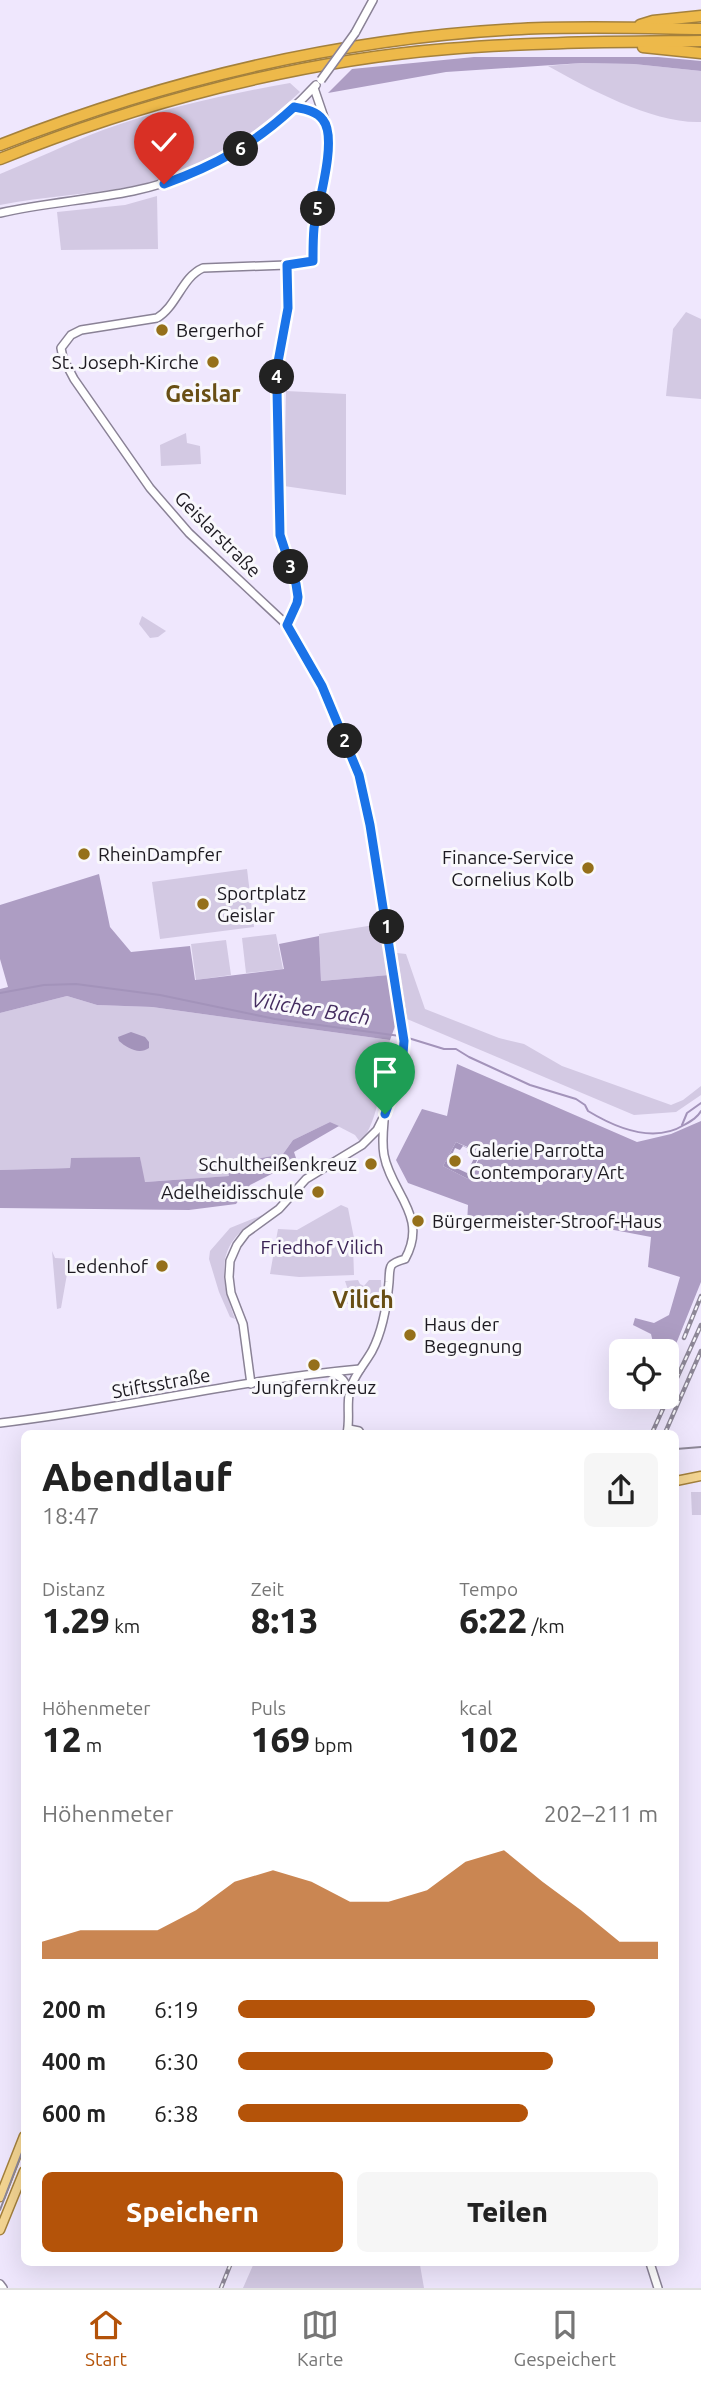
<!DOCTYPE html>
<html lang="de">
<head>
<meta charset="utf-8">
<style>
	body { margin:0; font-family:Ubuntu,sans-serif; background:#f6f6f6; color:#222; height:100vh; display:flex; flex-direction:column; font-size:26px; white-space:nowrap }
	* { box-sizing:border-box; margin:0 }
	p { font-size:23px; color:#767676 }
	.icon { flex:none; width:38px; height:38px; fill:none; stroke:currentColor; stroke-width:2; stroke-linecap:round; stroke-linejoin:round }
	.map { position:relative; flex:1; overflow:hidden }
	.side { position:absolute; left:21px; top:1430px; width:658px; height:836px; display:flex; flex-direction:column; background:#fff; border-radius:10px; box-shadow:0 7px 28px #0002 }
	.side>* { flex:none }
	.tools { position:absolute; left:609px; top:1339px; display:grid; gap:14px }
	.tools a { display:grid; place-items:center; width:70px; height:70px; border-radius:10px; background:#fff; box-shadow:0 7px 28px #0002; font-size:35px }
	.pin { position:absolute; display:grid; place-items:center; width:60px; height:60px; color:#fff; margin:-72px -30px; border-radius:50% 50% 50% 0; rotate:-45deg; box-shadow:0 0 7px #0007 }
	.pin .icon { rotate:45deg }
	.km { position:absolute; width:35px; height:35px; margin:-18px; border-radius:50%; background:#222; color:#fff; font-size:19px; line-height:35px; text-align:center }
	.round { display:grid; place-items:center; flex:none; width:74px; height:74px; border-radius:10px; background:#f6f6f6 }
	.headline { display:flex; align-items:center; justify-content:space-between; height:119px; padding:0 21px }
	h1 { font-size:38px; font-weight:800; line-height:52px }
	.figures { display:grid; grid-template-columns:repeat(3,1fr); gap:10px; height:119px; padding:7px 21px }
	.figures div { display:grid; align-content:center }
	.figures b { font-size:35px; font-weight:800 }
	.figures small { font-size:19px; font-weight:400 }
	.figures p { font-size:19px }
	.chart { height:196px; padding:14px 21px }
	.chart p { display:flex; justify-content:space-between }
	.chart svg { width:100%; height:126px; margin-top:7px; fill:#b45309; opacity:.7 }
	.cta { display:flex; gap:14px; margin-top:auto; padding:14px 21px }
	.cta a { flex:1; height:80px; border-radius:10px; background:#b45309; color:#fff; font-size:28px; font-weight:800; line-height:80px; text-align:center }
	.cta a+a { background:#f6f6f6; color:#222 }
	ul { padding:0 21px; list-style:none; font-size:23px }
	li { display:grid; grid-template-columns:112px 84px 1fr; align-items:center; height:52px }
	li i { height:18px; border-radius:9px; background:#b45309 }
	.dock { display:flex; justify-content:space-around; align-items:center; height:98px; border-top:2px solid #e0e0e0; background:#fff; font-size:19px; color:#767676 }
	.dock a { display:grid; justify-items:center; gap:4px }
	.dock .selected { color:#b45309 }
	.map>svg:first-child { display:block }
</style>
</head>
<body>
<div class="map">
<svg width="701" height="2288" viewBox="0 0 701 2288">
	<rect width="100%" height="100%" fill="#efe7fd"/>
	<!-- green -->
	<g fill="#d3c9e3">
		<path d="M582 63 634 64 701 71V122C654 124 589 89 548 66Z"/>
		<path d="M290 83 300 92C251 137 200 174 133 186 89 195 44 196 0 205V174C35 160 68 143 103 130 164 108 227 94 290 83Z"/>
		<polygon points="157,196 158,249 61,250 57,212 125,205"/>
		<polygon points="686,312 701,319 701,399 666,396 673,329"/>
		<polygon points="286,391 346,394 346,495 284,486"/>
		<polygon points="186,433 187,443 200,446 201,464 161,466 160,445"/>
		<polygon points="142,616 166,631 158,637 150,638 139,624"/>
		<polygon points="247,869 254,927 160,939 152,882"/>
		<polygon points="380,924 389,975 321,981 319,934"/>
		<polygon points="276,934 283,969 246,973 242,938"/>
		<polygon points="226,940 231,975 196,980 191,944"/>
		<polygon points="397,953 406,954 425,1009 499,1038 524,1044 562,1066 671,1105 683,1100 701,1086 701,1095 676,1112 634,1115 407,1019"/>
		<path d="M67 996 97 1005 152 1007 390 1040C384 1066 379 1125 360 1142L355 1135 330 1122 293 1140 283 1154 228 1164 230 1176 144 1182 140 1157 71 1159 70 1168 0 1170V1013Z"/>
		<polygon points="341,1205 348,1208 355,1243 353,1246 354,1275 299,1277 270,1274 278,1229 297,1230"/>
		<path d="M270 1212C218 1238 216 1268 235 1319L230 1317 219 1292 209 1259 210 1251 230 1228Z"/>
		<polygon points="52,1251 55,1258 72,1259 69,1274 67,1274 61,1308 57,1309"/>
		<polygon points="358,1280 360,1284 364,1286 369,1280 381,1280 382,1303 345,1304 349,1293 345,1281"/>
		<polygon points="691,1492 701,1492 701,1515 692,1515"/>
		<polygon points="254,2263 426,2263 420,2265 424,2288 243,2288"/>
	</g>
	<!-- forest -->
	<g fill="#ad9dc3" fill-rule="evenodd">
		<polygon points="474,57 658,57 701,61 701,71 634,64 582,63 446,72 328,93 352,69"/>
		<polygon points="99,874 110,927 131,952 190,946 195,980 284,969 279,944 319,936 321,981 389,975 397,1021 390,1040 152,1007 97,1005 67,996 0,1013 0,989 8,987 0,959 0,905"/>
		<path d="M457 1064 637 1142 671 1134 701 1121V1282L674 1349 655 1351 651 1334 633 1325 635 1318 654 1323 669 1315 680 1277 648 1267 651 1237 614 1230H596L549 1220 519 1221 498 1229 467 1224 468 1205 408 1183 396 1160 422 1109 447 1116ZM456 1142 479 1152 480 1157 468 1179 443 1166Z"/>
		<polygon points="330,1122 339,1126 294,1152 297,1161 250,1185 236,1204 189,1210 0,1208 0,1170 70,1168 71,1158 140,1157 145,1182 229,1176 227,1164 283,1154 293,1140"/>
	</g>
	<!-- water -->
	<g fill="#a393ba" fill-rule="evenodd">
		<path d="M131 1032 145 1037 149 1042V1048C139 1055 127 1048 119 1041L118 1037Z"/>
		<path d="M456 1142 480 1154 468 1179 443 1166ZM463 1146 469 1149 467 1153 475 1156 467 1173 448 1164 455 1148 460 1150Z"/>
	</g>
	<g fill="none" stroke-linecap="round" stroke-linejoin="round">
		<!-- stream -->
		<g stroke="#a393ba" stroke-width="2">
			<polyline points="0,993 44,985 76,984 160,995 275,1019 400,1036"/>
			<path d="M405 1037 444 1049H456L469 1057 530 1085 576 1099 585 1105 588 1111C616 1128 653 1144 684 1125 691 1121 697 1118 701 1111"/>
			<polyline points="682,1125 687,1113 701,1103"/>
		</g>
		<!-- secondary casing -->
		<g stroke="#8a8296" stroke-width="10">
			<g id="secondary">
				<polyline points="355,33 373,0"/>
				<polyline points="294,107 306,109 322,118"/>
				<path d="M0 213C44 203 89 200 133 191 205 176 266 139 316 85"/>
				<polyline points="287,625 295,609 298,597 296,584 280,535 277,390 278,362 288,308 287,265"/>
				<path d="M331 1373C343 1377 345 1381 349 1393"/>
				<path d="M251 1384 243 1324 231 1293 229 1277 230 1261 237 1245 246 1233 279 1209 306 1179 362 1145 377 1130 385 1114 402 1067 404 1041 402 1016 365 800 359 775 322 686 287 625 189 533 150 488 74 379 63 358 61 348 71 335 81 330 157 318C177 306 182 277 203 268L287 265 313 261 314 231 329 144 327 126 314 88"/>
				<path d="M0 1423C121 1409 239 1380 360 1369"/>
				<polyline points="349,1429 359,1431 360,1433"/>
				<path d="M347 1433C350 1421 347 1407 349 1395 351 1379 364 1365 372 1351 383 1330 387 1305 389 1282 390 1265 388 1264 405 1259 429 1216 391 1193 384 1155 382 1144 383 1132 384 1121"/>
				<polyline points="650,2263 658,2288"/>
				<polyline points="0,2284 3,2288"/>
			</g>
		</g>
		<!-- primary casing -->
		<g stroke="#a4813c" stroke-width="11">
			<g id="primary">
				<polyline points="676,1481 701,1476"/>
				<polyline points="0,2197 24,2136"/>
				<polyline points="0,2230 24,2171"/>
			</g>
		</g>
		<!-- highway casing -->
		<g stroke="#a4813c" stroke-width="13">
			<g id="highway">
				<polyline points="640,25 653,21 701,16"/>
				<polyline points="643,47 701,53"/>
				<path d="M0 145C166 80 342 38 521 29 581 26 641 28 701 29"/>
				<path d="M0 159C139 103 297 61 447 49 531 42 616 42 701 41"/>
			</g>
		</g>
		<!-- secondary -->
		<use href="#secondary" stroke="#fff" stroke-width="7"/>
		<!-- primary -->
		<use href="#primary" stroke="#f4d592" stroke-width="8"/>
		<!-- highway -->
		<use href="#highway" stroke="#edb94a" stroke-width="10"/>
		<!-- tram -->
		<g stroke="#8e8898" stroke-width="2">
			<polyline points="676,1449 701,1447"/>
			<polyline points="0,2210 24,2147"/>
		</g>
		<!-- rail casing -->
		<g stroke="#8e8898" stroke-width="4.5">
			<g id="rail">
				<polyline points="684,1338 701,1296"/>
				<polyline points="652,1433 701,1325"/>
				<polyline points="665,1433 701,1351"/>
				<polyline points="221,2288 231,2263"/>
			</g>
		</g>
		<!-- rail -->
		<use href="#rail" stroke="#f9f8fc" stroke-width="2" stroke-dasharray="5" stroke-linecap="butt"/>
		<!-- secondary-bridge casing -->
		<g stroke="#8a8296" stroke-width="10" stroke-linecap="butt">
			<polyline id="secondary-bridge" points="321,80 355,33"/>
		</g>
		<!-- secondary-bridge -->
		<use href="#secondary-bridge" stroke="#fff" stroke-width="7"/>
	</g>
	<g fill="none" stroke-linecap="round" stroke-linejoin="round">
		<!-- route casing -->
		<g stroke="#fff" stroke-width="14">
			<path id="route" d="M164 184C216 165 253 145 294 107 304 109 317 111 323 120 338 138 318 204 314 228 313 239 313 250 313 261L287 265 288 308 278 362 277 390 280 535 296 584 298 597 297 603 287 625 322 686 359 775 370 825 404 1041 402 1067 385 1114"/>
		</g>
		<!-- route -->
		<use href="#route" stroke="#1a73e8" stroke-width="9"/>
	</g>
	<!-- markers -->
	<g fill="#95701a" stroke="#f9f8fc" stroke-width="2.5">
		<circle cx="162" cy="330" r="7"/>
		<circle cx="213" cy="362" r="7"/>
		<circle cx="84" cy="854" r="7"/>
		<circle cx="588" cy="868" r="7"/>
		<circle cx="203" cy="904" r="7"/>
		<circle cx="455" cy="1161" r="7"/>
		<circle cx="371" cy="1164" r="7"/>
		<circle cx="318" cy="1192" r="7"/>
		<circle cx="418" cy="1221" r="7"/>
		<circle cx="162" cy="1266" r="7"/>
		<circle cx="410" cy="1335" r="7"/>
		<circle cx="314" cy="1365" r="7"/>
	</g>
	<g text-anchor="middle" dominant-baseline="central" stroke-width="6" stroke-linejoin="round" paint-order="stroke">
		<!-- poi labels -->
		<g font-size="19" fill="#1d1a21" stroke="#f9f8fc" text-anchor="start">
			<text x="176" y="330">Bergerhof</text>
			<text x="199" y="362" text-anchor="end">St. Joseph-Kirche</text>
			<text x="98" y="854">RheinDampfer</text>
			<text x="574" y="857" text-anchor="end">Finance-Service<tspan x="574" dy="22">Cornelius Kolb</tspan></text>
			<text x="217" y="893">Sportplatz<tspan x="217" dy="22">Geislar</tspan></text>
			<text x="469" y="1150">Galerie Parrotta<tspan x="469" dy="22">Contemporary Art</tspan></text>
			<text x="357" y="1164" text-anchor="end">Schultheißenkreuz</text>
			<text x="304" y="1192" text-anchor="end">Adelheidisschule</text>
			<text x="432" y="1221">Bürgermeister-Stroof-Haus</text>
			<text x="148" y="1266" text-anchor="end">Ledenhof</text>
			<text x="424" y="1324">Haus der<tspan x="424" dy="22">Begegnung</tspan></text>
			<text x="314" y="1387" text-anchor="middle">Jungfernkreuz</text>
		</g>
		<!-- street labels -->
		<g font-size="19" fill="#1d1a21" stroke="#f9f8fc">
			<text transform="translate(218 534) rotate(45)">Geislarstraße</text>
			<text transform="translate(161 1383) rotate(-10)">Stiftsstraße</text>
		</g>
		<!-- park labels -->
		<g font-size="19" fill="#392153" stroke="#f9f8fc">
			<text x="322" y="1247">Friedhof Vilich</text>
		</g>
		<!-- water labels -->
		<g font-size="21" font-style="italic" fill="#452d60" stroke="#f9f8fc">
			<text transform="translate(311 1008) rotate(9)">Vilicher Bach</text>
		</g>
		<!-- quarter labels -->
		<g font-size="23" font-weight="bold" fill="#684e14" stroke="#f9f8fc">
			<text x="203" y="393">Geislar</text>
			<text x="363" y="1299">Vilich</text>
		</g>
	</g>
</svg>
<div class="tools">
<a><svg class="icon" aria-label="locate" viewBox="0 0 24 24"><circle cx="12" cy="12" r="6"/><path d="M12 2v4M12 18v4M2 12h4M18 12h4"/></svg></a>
</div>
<div class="pin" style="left:385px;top:1114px;background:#1e9e55"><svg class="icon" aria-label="arrive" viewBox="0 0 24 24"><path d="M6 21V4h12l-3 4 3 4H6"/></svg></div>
<div class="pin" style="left:164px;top:184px;background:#d93025"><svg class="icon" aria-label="check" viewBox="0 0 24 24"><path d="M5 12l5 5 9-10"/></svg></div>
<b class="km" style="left:387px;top:927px">1</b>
<b class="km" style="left:345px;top:741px">2</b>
<b class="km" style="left:291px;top:567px">3</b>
<b class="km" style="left:277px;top:377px">4</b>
<b class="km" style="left:318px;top:209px">5</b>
<b class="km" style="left:241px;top:149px">6</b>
<section class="side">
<div class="headline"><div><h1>Abendlauf</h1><p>18:47</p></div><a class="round"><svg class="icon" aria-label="share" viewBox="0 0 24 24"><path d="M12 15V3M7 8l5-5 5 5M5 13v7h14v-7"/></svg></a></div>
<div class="figures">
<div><p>Distanz</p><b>1.29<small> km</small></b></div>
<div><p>Zeit</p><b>8:13</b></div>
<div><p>Tempo</p><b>6:22<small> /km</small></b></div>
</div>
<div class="figures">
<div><p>Höhenmeter</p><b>12<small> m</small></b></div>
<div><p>Puls</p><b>169<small> bpm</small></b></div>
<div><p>kcal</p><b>102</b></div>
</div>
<div class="chart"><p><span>Höhenmeter</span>202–211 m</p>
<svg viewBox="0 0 160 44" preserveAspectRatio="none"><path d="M0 44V38L10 34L20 34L30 34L40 27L50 17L60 13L70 17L80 24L90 24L100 20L110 10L120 6L130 17L140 27L150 38L160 38V44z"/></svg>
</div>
<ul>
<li><b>200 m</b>6:19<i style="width:85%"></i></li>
<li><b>400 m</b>6:30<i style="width:75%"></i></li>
<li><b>600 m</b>6:38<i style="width:69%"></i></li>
</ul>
<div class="cta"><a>Speichern</a><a>Teilen</a></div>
</section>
</div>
<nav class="dock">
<a class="selected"><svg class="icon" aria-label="home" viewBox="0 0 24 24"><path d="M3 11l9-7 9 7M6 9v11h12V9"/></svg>Start</a>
<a><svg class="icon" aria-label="map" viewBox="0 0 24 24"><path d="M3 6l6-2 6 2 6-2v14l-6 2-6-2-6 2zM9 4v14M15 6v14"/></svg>Karte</a>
<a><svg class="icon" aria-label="saved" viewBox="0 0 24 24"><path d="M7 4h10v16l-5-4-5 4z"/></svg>Gespeichert</a>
</nav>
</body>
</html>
